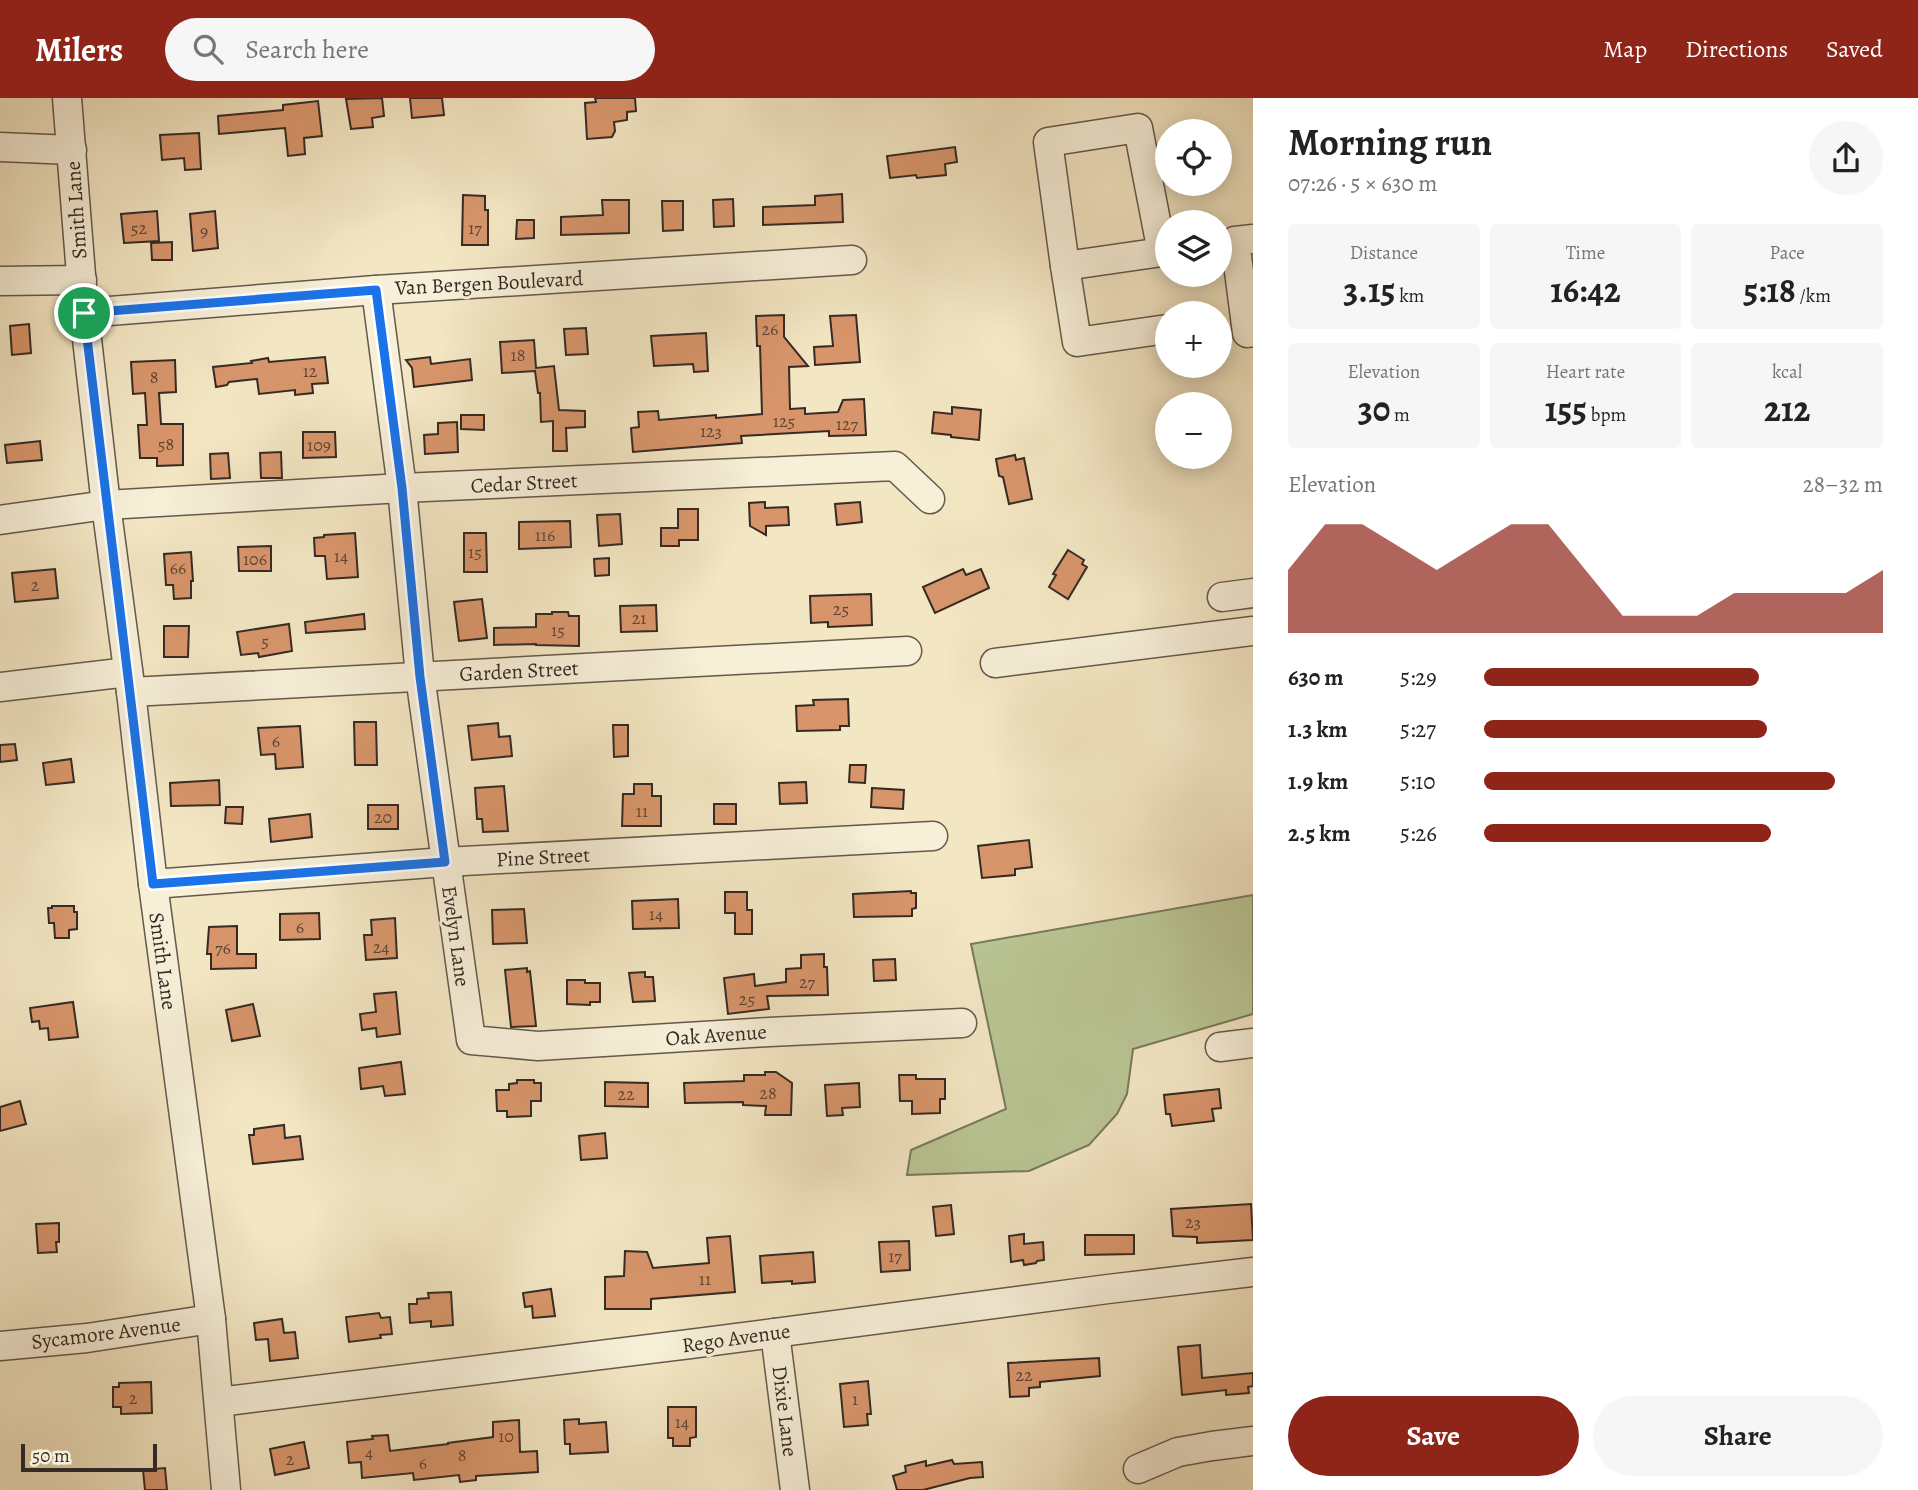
<!DOCTYPE html>
<html lang="en">
<head>
<meta charset="utf-8">
<style>
	body { margin:0; font-family:Alegreya,serif; background:#f6f6f6; color:#222; height:100vh; display:flex; flex-direction:column; font-size:26px; white-space:nowrap }
	* { box-sizing:border-box; margin:0 }
	p { font-size:23px; color:#767676 }
	.icon { flex:none; width:38px; height:38px; fill:none; stroke:currentColor; stroke-width:2; stroke-linecap:round; stroke-linejoin:round }
	.map { position:relative; flex:1; overflow:hidden }
	.side { display:flex; flex-direction:column; background:#fff; width:665px }
	.side>* { flex:none }
	.buttons { position:absolute; left:1155px; top:21px; display:grid; gap:14px }
	.buttons a { display:grid; place-items:center; width:77px; height:77px; border-radius:50%; background:#fff; box-shadow:0 4px 18px #0003; font-size:35px }
	.scale { position:absolute; left:21px; bottom:18px; width:136px; box-sizing:border-box; padding-left:7px; border:4px solid #352a24; border-top:0; font-size:19px; line-height:24px; white-space:nowrap; color:#352a24; -webkit-text-stroke:5px #f7efd8; paint-order:stroke }
	.pin { position:absolute; display:grid; place-items:center; width:60px; height:60px; color:#fff; margin:-30px; border:4px solid #fff; border-radius:50%; box-shadow:0 2px 7px #0007 }
	.round { display:grid; place-items:center; flex:none; width:74px; height:74px; border-radius:37px; background:#f6f6f6 }
	.summary { display:flex; align-items:center; justify-content:space-between; height:119px; padding:0 35px }
	h1 { font-size:38px; font-weight:600; line-height:52px }
	.stats { display:grid; grid-template-columns:repeat(3,1fr); gap:10px; height:119px; padding:7px 35px }
	.stats div { display:grid; align-content:center; border-radius:7px; background:#f6f6f6; text-align:center }
	.stats b { font-size:35px; font-weight:600 }
	.stats small { font-size:19px; font-weight:400 }
	.stats p { font-size:19px }
	.chart { height:196px; padding:14px 35px }
	.chart p { display:flex; justify-content:space-between }
	.chart svg { width:100%; height:126px; margin-top:7px; fill:#8f2418; opacity:.7 }
	.action { display:flex; gap:14px; margin-top:auto; padding:14px 35px }
	.action a { flex:1; height:80px; border-radius:42px; background:#8f2418; color:#fff; font-size:28px; font-weight:600; line-height:80px; text-align:center }
	.action a+a { background:#f6f6f6; color:#222 }
	ul { padding:0 35px; list-style:none; font-size:23px }
	li { display:grid; grid-template-columns:112px 84px 1fr; align-items:center; height:52px }
	li i { height:18px; border-radius:9px; background:#8f2418 }
	header { display:flex; align-items:center; gap:42px; box-sizing:border-box; height:98px; padding:0 35px; background:#8f2418; color:#fff }
	header strong { font-size:33px }
	nav { display:flex; gap:38px; margin-inline-start:auto; font-size:24px }
	.search { width:490px; height:63px; background:#f6f6f6; display:flex; align-items:center; gap:18px; box-sizing:border-box; padding:0 24px; border-radius:38px; color:#767676; font-size:26px }
	main { display:flex; flex:1; min-height:0 }
	.map>svg:first-child { display:block }
</style>
</head>
<body>
<header>
<strong>Milers</strong>
<div class="search"><svg class="icon" aria-label="search" viewBox="0 0 24 24"><circle cx="10" cy="10" r="6"/><path d="M15 15l6 6"/></svg>Search here</div>
<nav><a>Map</a><a>Directions</a><a>Saved</a></nav>
</header>
<main>
<div class="map">
<svg width="1253" height="1392" viewBox="0 0 1253 1392">
	<rect width="100%" height="100%" fill="#f3e6c3"/>
	<filter id="stains"><feTurbulence type="fractalNoise" baseFrequency=".00286" numOctaves="4"/><feColorMatrix values="0 0 0 0 .2 0 0 0 0 .09 0 0 0 0 .02 0 0 0 .5 -.17"/></filter>
	<radialGradient id="worn" r=".72"><stop offset=".6" stop-color="#630" stop-opacity="0"/><stop offset="1" stop-color="#630" stop-opacity=".3"/></radialGradient>
	<!-- green -->
	<polygon fill="#bac594" stroke="#78785c" stroke-width="2" points="1253,797 1253,916 1133,951 1127,996 1117,1016 1089,1047 1029,1073 907,1077 911,1052 1006,1011 971,846"/>
	<!-- building -->
	<g fill="#d8956b" stroke="#352a24" stroke-width="2">
		<polygon points="382,0 384,18 372,20 373,29 351,31 346,1"/>
		<polygon points="410,0 442,0 444,17 412,20"/>
		<polygon points="595,0 635,0 636,13 627,14 627,22 614,24 615,33 612,39 587,41 585,5 596,4"/>
		<polygon points="318,3 322,38 304,40 305,56 288,58 285,30 219,36 218,18 283,12 283,7"/>
		<polygon points="199,35 201,71 185,72 184,60 162,62 160,37"/>
		<polygon points="955,49 957,64 945,66 946,77 917,80 916,77 890,80 887,58"/>
		<polygon points="842,96 843,124 763,127 763,109 815,107 815,98"/>
		<polygon points="463,97 485,98 485,112 488,112 488,147 462,147"/>
		<polygon points="733,101 734,128 714,129 713,102"/>
		<polygon points="602,102 629,102 629,135 561,137 561,119 603,117"/>
		<polygon points="662,103 683,103 683,132 663,133"/>
		<polygon points="157,113 159,143 124,145 121,116"/>
		<polygon points="215,113 218,150 193,153 190,116"/>
		<polygon points="517,122 534,122 534,140 516,141"/>
		<polygon points="172,144 172,162 152,162 151,145"/>
		<polygon points="784,217 784,239 808,268 789,269 790,311 805,310 805,316 838,314 843,302 864,301 866,337 829,338 829,333 741,338 742,345 633,354 631,330 639,329 638,314 658,313 659,322 716,317 716,320 762,316 760,248 757,248 756,218"/>
		<polygon points="856,217 860,264 815,267 814,249 833,248 830,218"/>
		<polygon points="29,226 31,255 12,257 10,228"/>
		<polygon points="586,230 588,256 566,257 564,231"/>
		<polygon points="706,235 708,273 694,274 693,266 654,268 651,238"/>
		<polygon points="534,242 536,270 554,268 559,312 585,313 585,329 566,330 567,353 553,353 553,323 541,324 540,295 538,295 535,273 502,275 500,244"/>
		<polygon points="325,259 328,285 312,286 313,295 295,297 295,292 259,296 257,281 229,284 227,287 216,289 213,269 252,265 251,263 268,260 269,264"/>
		<polygon points="430,259 431,266 470,261 472,282 414,289 412,270 406,262"/>
		<polygon points="175,262 176,294 159,295 161,326 183,326 183,367 157,368 157,360 140,360 138,327 147,327 145,295 133,296 131,264"/>
		<polygon points="952,309 981,312 979,342 951,339 951,337 932,335 934,314 952,316"/>
		<polygon points="461,317 484,317 484,332 461,331"/>
		<polygon points="457,324 458,354 425,356 424,337 438,336 438,325"/>
		<polygon points="303,334 335,334 336,359 303,360"/>
		<polygon points="40,343 42,362 7,365 5,347"/>
		<polygon points="281,354 282,380 261,380 260,355"/>
		<polygon points="228,355 230,380 211,381 210,356"/>
		<polygon points="1015,357 1016,362 1024,360 1032,401 1009,406 1003,379 999,378 996,361"/>
		<polygon points="765,404 765,410 788,409 789,427 766,428 766,437 750,428 749,405"/>
		<polygon points="860,404 862,424 837,427 835,406"/>
		<polygon points="678,411 698,411 698,442 679,442 679,448 661,448 661,430 678,430"/>
		<polygon points="620,416 622,446 599,448 597,417"/>
		<polygon points="570,423 571,449 519,451 519,424"/>
		<polygon points="355,435 358,479 327,481 325,458 315,458 314,440 324,439 324,437"/>
		<polygon points="464,435 486,435 487,474 464,474"/>
		<polygon points="271,448 271,473 239,473 238,449"/>
		<polygon points="1068,452 1084,462 1082,466 1087,469 1068,501 1049,489 1056,477 1053,476"/>
		<polygon points="191,454 193,483 191,483 191,500 174,501 173,487 166,487 164,456"/>
		<polygon points="609,460 609,477 595,478 594,461"/>
		<polygon points="55,471 58,500 15,504 12,475"/>
		<polygon points="963,471 966,477 981,471 989,490 935,515 923,489"/>
		<polygon points="871,496 872,527 828,529 828,524 811,525 810,498"/>
		<polygon points="482,501 487,540 459,543 454,504"/>
		<polygon points="656,507 657,533 621,534 620,508"/>
		<polygon points="552,514 568,514 569,518 579,518 579,548 536,547 536,546 494,547 494,530 536,529 536,516 552,516"/>
		<polygon points="364,516 365,531 306,535 305,524"/>
		<polygon points="289,526 292,553 259,559 258,555 241,557 237,534"/>
		<polygon points="164,528 189,528 188,559 164,559"/>
		<polygon points="848,601 849,628 840,628 840,632 797,633 796,608 814,607 813,602"/>
		<polygon points="354,624 376,624 377,667 355,667"/>
		<polygon points="498,625 499,639 510,638 512,658 472,662 468,628"/>
		<polygon points="613,627 628,627 628,658 614,659"/>
		<polygon points="300,628 303,669 276,671 275,656 261,657 258,630"/>
		<polygon points="15,646 17,662 0,664 0,647"/>
		<polygon points="71,661 74,684 46,687 43,665"/>
		<polygon points="850,667 866,667 865,685 849,684"/>
		<polygon points="219,682 220,707 171,708 170,685"/>
		<polygon points="806,684 807,705 780,706 779,685"/>
		<polygon points="634,686 652,686 652,698 661,698 661,728 622,728 623,696 634,696"/>
		<polygon points="504,688 508,733 483,734 482,721 477,721 475,690"/>
		<polygon points="872,690 904,692 903,711 871,709"/>
		<rect x="714" y="706" width="22" height="20"/>
		<rect x="368" y="707" width="30" height="24"/>
		<polygon points="226,709 243,709 242,726 225,725"/>
		<polygon points="310,716 312,739 271,744 269,721"/>
		<polygon points="1029,742 1032,769 1015,771 1015,777 982,780 978,748"/>
		<polygon points="911,793 911,795 916,795 916,810 912,811 912,818 854,819 853,796"/>
		<polygon points="725,794 747,794 747,812 752,812 752,836 735,836 735,815 725,815"/>
		<polygon points="678,801 679,830 633,831 632,803"/>
		<polygon points="52,808 74,808 74,814 77,814 77,831 69,832 69,840 55,840 54,825 49,825 48,810 52,810"/>
		<polygon points="524,811 527,845 493,846 492,812"/>
		<polygon points="319,815 320,841 280,842 280,816"/>
		<polygon points="395,820 397,860 366,862 364,837 372,837 371,822"/>
		<polygon points="237,828 237,856 256,856 256,870 211,871 211,856 207,856 209,829"/>
		<polygon points="824,856 824,869 827,869 828,897 767,898 769,911 728,916 724,880 754,876 755,888 786,884 786,871 801,870 801,857"/>
		<polygon points="895,861 896,882 874,883 873,862"/>
		<polygon points="527,870 527,874 530,873 536,928 511,929 505,872"/>
		<polygon points="645,874 645,879 653,879 655,903 633,904 629,875"/>
		<polygon points="567,882 585,882 585,885 600,885 600,904 590,904 590,907 567,906"/>
		<polygon points="396,894 400,936 377,939 376,930 362,932 360,916 376,914 374,896"/>
		<polygon points="73,904 78,939 49,942 48,930 40,931 39,923 32,924 30,910"/>
		<polygon points="253,906 260,938 232,943 226,912"/>
		<polygon points="401,964 405,996 385,998 383,988 361,991 359,970"/>
		<polygon points="765,974 776,974 792,985 791,1017 765,1017 766,1008 743,1007 743,1004 685,1005 684,985 744,983 744,977 765,977"/>
		<polygon points="899,977 916,977 916,981 945,981 945,1001 940,1001 940,1015 912,1016 912,1003 900,1003"/>
		<polygon points="517,982 534,982 534,985 541,985 541,1003 531,1003 531,1018 507,1019 507,1013 497,1013 496,992 509,992 509,986 517,985"/>
		<polygon points="605,984 648,985 648,1009 605,1008"/>
		<polygon points="859,985 860,1009 842,1010 843,1017 827,1018 825,987"/>
		<polygon points="1219,991 1221,1010 1212,1011 1214,1023 1172,1028 1170,1016 1166,1016 1164,997"/>
		<polygon points="20,1003 26,1026 0,1033 0,1009"/>
		<polygon points="284,1027 285,1040 300,1038 303,1061 253,1066 249,1037 254,1037 254,1031"/>
		<polygon points="605,1035 607,1060 581,1062 579,1038"/>
		<polygon points="1251,1106 1253,1142 1197,1145 1197,1139 1173,1138 1171,1111"/>
		<polygon points="951,1107 954,1136 936,1138 933,1109"/>
		<polygon points="59,1125 59,1144 56,1144 57,1154 38,1155 36,1126"/>
		<polygon points="1024,1136 1024,1146 1043,1144 1044,1162 1037,1163 1036,1165 1024,1167 1023,1162 1011,1164 1009,1138"/>
		<polygon points="1085,1137 1134,1137 1134,1156 1085,1157"/>
		<polygon points="730,1138 735,1194 651,1201 651,1211 605,1211 605,1179 624,1178 625,1153 647,1154 653,1170 709,1165 707,1140"/>
		<polygon points="909,1143 910,1172 881,1174 879,1144"/>
		<polygon points="813,1154 815,1184 792,1186 792,1183 762,1185 760,1158"/>
		<polygon points="551,1191 555,1218 533,1220 532,1208 525,1209 523,1195"/>
		<polygon points="451,1194 453,1227 431,1229 431,1223 410,1225 409,1206 417,1206 417,1201 429,1200 428,1195"/>
		<polygon points="379,1215 381,1220 390,1219 392,1236 380,1237 381,1240 349,1244 346,1219"/>
		<polygon points="282,1221 284,1235 295,1234 298,1260 270,1263 268,1241 256,1242 254,1225"/>
		<polygon points="1200,1247 1202,1280 1253,1275 1253,1288 1248,1289 1249,1295 1226,1297 1226,1292 1182,1297 1178,1249"/>
		<polygon points="1099,1260 1100,1278 1040,1284 1040,1289 1029,1290 1029,1298 1010,1299 1008,1265"/>
		<polygon points="868,1283 871,1316 867,1316 868,1327 844,1329 840,1286"/>
		<polygon points="151,1284 152,1315 121,1316 121,1309 113,1309 113,1289 119,1289 119,1285"/>
		<polygon points="668,1309 696,1309 696,1339 690,1340 690,1348 673,1348 673,1340 668,1340"/>
		<polygon points="579,1321 579,1326 606,1324 608,1354 570,1356 570,1346 565,1346 564,1322"/>
		<polygon points="519,1322 520,1354 537,1353 538,1374 476,1378 476,1382 460,1384 459,1377 414,1382 413,1375 362,1380 361,1364 349,1365 347,1344 373,1341 372,1338 388,1337 390,1353 448,1346 448,1345 493,1339 493,1324"/>
		<polygon points="304,1344 309,1370 275,1377 270,1351"/>
		<polygon points="952,1362 954,1366 982,1364 983,1379 970,1380 923,1392 897,1392 893,1378 906,1374 905,1368 926,1363 926,1368"/>
		<polygon points="165,1370 167,1392 145,1392 143,1372"/>
	</g>
	<g fill="none" stroke-linecap="round" stroke-linejoin="round">
		<!-- minor casing -->
		<g stroke="#64594c" stroke-width="31">
			<g id="minor">
				<polyline points="67,0 84,215 106,407 131,594 153,786 211,1221 226,1392"/>
				<polyline points="0,49 72,52"/>
				<polyline points="1253,141 1235,143 1247,235 1253,234"/>
				<polyline points="1162,154 1138,30 1048,44 1065,168 1162,154 1167,153"/>
				<polyline points="1065,168 1077,244 1167,231"/>
				<polyline points="0,183 82,182"/>
				<polyline points="376,192 402,390 420,578 471,942 538,948 769,934 962,925"/>
				<polyline points="84,215 376,192 852,162"/>
				<polyline points="0,422 106,407 402,390 895,368 930,401"/>
				<polyline points="1222,499 1253,495"/>
				<polyline points="995,565 1253,533"/>
				<polyline points="0,589 128,574"/>
				<polyline points="131,594 907,553"/>
				<polyline points="153,786 445,764 933,738"/>
				<polyline points="1220,949 1253,945"/>
				<polyline points="775,1235 795,1392"/>
				<polyline points="0,1248 87,1240 211,1221"/>
				<polyline points="219,1304 690,1246 1108,1191 1253,1174"/>
				<polyline points="1138,1371 1178,1354 1212,1348 1253,1343"/>
			</g>
		</g>
		<!-- minor -->
		<use href="#minor" stroke="#f7efd8" stroke-width="28"/>
	</g>
	<g fill="none" stroke-linecap="round" stroke-linejoin="round">
		<!-- route casing -->
		<g stroke="#fff" stroke-width="14">
			<polygon id="route" points="376,192 402,390 420,579 445,764 153,786 84,215"/>
		</g>
		<!-- route -->
		<use href="#route" stroke="#1a73e8" stroke-width="9"/>
	</g>
	<g text-anchor="middle" dominant-baseline="central" stroke-width="6" stroke-linejoin="round" paint-order="stroke">
		<!-- number labels -->
		<g font-size="18" fill="#5e4536">
			<text x="139" y="130">52</text>
			<text x="475" y="130">17</text>
			<text x="204" y="133">9</text>
			<text x="770" y="231">26</text>
			<text x="518" y="257">18</text>
			<text x="310" y="273">12</text>
			<text x="154" y="279">8</text>
			<text x="784" y="323">125</text>
			<text x="847" y="326">127</text>
			<text x="711" y="333">123</text>
			<text x="166" y="346">58</text>
			<text x="319" y="347">109</text>
			<text x="545" y="437">116</text>
			<text x="475" y="454">15</text>
			<text x="341" y="458">14</text>
			<text x="255" y="461">106</text>
			<text x="178" y="470">66</text>
			<text x="35" y="487">2</text>
			<text x="841" y="511">25</text>
			<text x="639" y="520">21</text>
			<text x="558" y="532">15</text>
			<text x="265" y="543">5</text>
			<text x="276" y="643">6</text>
			<text x="642" y="713">11</text>
			<text x="383" y="719">20</text>
			<text x="656" y="816">14</text>
			<text x="300" y="829">6</text>
			<text x="381" y="849">24</text>
			<text x="223" y="850">76</text>
			<text x="807" y="884">27</text>
			<text x="747" y="901">25</text>
			<text x="768" y="995">28</text>
			<text x="626" y="996">22</text>
			<text x="1193" y="1124">23</text>
			<text x="895" y="1158">17</text>
			<text x="705" y="1181">11</text>
			<text x="1024" y="1277">22</text>
			<text x="133" y="1300">2</text>
			<text x="855" y="1301">1</text>
			<text x="682" y="1324">14</text>
			<text x="506" y="1338">10</text>
			<text x="369" y="1354">4</text>
			<text x="462" y="1357">8</text>
			<text x="290" y="1361">2</text>
			<text x="423" y="1365">6</text>
		</g>
		<!-- street labels -->
		<g font-size="21" fill="#352a24" stroke="#f7efd8">
			<text transform="translate(76 112) rotate(-94)">Smith Lane</text>
			<text transform="translate(489 185) rotate(-3)">Van Bergen Boulevard</text>
			<text transform="translate(524 385) rotate(-3)">Cedar Street</text>
			<text transform="translate(519 573) rotate(-3)">Garden Street</text>
			<text transform="translate(543 759) rotate(-3)">Pine Street</text>
			<text transform="translate(456 838) rotate(82)">Evelyn Lane</text>
			<text transform="translate(163 863) rotate(82)">Smith Lane</text>
			<text transform="translate(716 937) rotate(-4)">Oak Avenue</text>
			<text transform="translate(106 1235) rotate(-7)">Sycamore Avenue</text>
			<text transform="translate(736 1240) rotate(-8)">Rego Avenue</text>
			<text transform="translate(785 1313) rotate(83)">Dixie Lane</text>
		</g>
	</g>
	<rect width="100%" height="100%" filter="url(#stains)"/>
	<rect width="100%" height="100%" fill="url(#worn)"/>
</svg>
<div class="buttons">
<a><svg class="icon" aria-label="locate" viewBox="0 0 24 24"><circle cx="12" cy="12" r="6"/><path d="M12 2v4M12 18v4M2 12h4M18 12h4"/></svg></a>
<a><svg class="icon" aria-label="layers" viewBox="0 0 24 24"><path d="M12 4l9 5-9 5-9-5zM3 14l9 5 9-5"/></svg></a>
<a>+</a>
<a>−</a>
</div>
<div class="scale">50 m</div>
<div class="pin" style="left:84px;top:215px;background:#1e9e55"><svg class="icon" aria-label="arrive" viewBox="0 0 24 24"><path d="M6 21V4h12l-3 4 3 4H6"/></svg></div>
</div>
<section class="side">
<div class="summary"><div><h1>Morning run</h1><p>07:26 · 5 × 630 m</p></div><a class="round"><svg class="icon" aria-label="share" viewBox="0 0 24 24"><path d="M12 15V3M7 8l5-5 5 5M5 13v7h14v-7"/></svg></a></div>
<div class="stats">
<div><p>Distance</p><b>3.15<small> km</small></b></div>
<div><p>Time</p><b>16:42</b></div>
<div><p>Pace</p><b>5:18<small> /km</small></b></div>
</div>
<div class="stats">
<div><p>Elevation</p><b>30<small> m</small></b></div>
<div><p>Heart rate</p><b>155<small> bpm</small></b></div>
<div><p>kcal</p><b>212</b></div>
</div>
<div class="chart"><p><span>Elevation</span>28–32 m</p>
<svg viewBox="0 0 160 44" preserveAspectRatio="none"><path d="M0 44V22L10 6L20 6L30 14L40 22L50 14L60 6L70 6L80 22L90 38L100 38L110 38L120 30L130 30L140 30L150 30L160 22V44z"/></svg>
</div>
<ul>
<li><b>630 m</b>5:29<i style="width:69%"></i></li>
<li><b>1.3 km</b>5:27<i style="width:71%"></i></li>
<li><b>1.9 km</b>5:10<i style="width:88%"></i></li>
<li><b>2.5 km</b>5:26<i style="width:72%"></i></li>
</ul>
<div class="action"><a>Save</a><a>Share</a></div>
</section>
</main>
</body>
</html>
